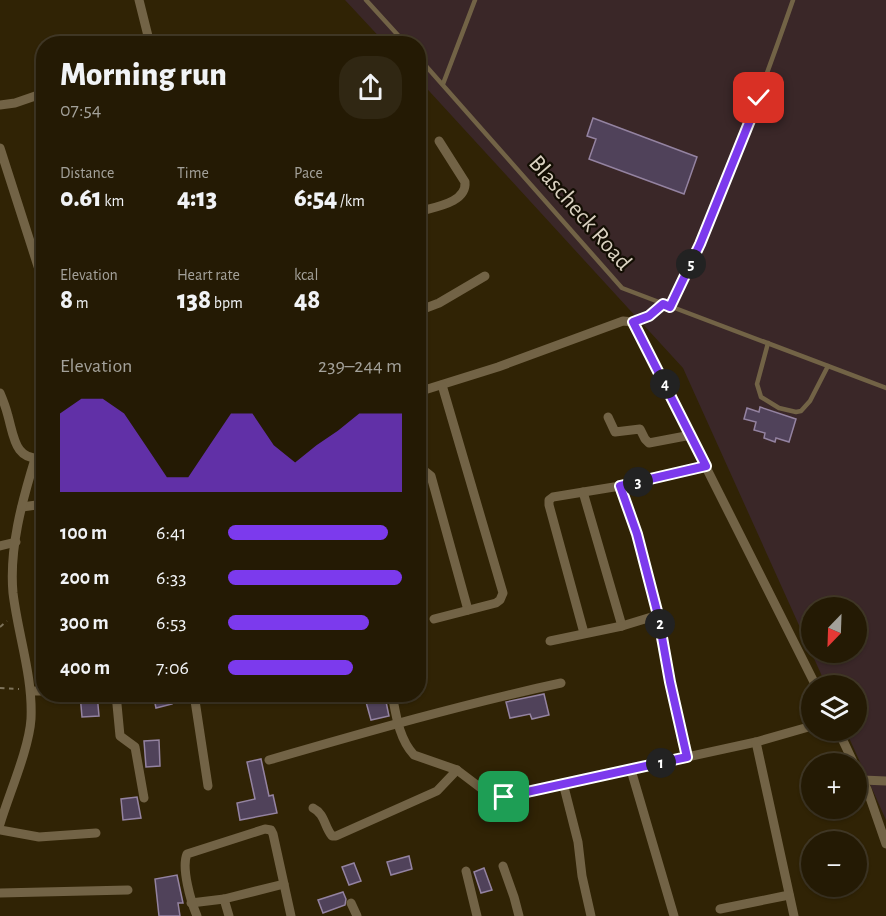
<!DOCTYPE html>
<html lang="en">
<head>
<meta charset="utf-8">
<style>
	body { margin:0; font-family:"Alegreya Sans",sans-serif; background:#302713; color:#f1f3f6; height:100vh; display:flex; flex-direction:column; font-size:22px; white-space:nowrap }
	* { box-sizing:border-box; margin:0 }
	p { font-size:20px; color:#a3a19a }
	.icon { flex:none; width:33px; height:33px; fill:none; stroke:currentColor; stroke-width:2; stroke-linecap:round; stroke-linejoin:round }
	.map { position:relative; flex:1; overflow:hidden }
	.drawer { position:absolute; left:36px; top:36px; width:390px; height:666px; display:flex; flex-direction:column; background:#241a04; border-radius:24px; box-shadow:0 2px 4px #0004,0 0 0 2px #413826 }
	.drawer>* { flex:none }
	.needle { width:39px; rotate:203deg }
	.controls { position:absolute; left:801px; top:597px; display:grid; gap:12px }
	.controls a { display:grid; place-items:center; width:66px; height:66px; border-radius:50%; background:#241a04; box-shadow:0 2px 4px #0004,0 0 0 2px #413826; font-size:30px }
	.pin { position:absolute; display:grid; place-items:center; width:51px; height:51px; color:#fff; margin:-26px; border-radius:12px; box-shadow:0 3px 9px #0006 }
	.km { position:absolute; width:30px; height:30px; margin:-15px; border-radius:50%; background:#222; color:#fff; font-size:16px; line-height:30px; text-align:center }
	.round { display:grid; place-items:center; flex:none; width:63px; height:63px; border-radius:24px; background:#302713 }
	.summary { display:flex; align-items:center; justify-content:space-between; height:102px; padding:0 24px }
	h1 { font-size:33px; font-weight:800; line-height:45px }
	.figures { display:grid; grid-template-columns:repeat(3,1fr); gap:9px; height:102px; padding:6px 24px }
	.figures div { display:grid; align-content:center }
	.figures b { font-size:26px; font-weight:800 }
	.figures small { font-size:16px; font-weight:400 }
	.figures p { font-size:16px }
	.chart { height:168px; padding:12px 24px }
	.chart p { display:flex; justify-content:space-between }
	.chart svg { width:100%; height:108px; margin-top:6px; fill:#7c3aed; opacity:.7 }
	ul { padding:0 24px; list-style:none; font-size:20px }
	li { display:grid; grid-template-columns:96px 72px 1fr; align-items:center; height:45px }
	li i { height:15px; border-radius:8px; background:#7c3aed }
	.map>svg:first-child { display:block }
</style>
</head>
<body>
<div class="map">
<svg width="886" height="916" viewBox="0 0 886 916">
	<rect width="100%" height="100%" fill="#302305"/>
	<!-- education -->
	<path fill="#3a2728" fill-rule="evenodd" d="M345 0H886V820L846 731 856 730V686L826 685 683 368 419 80 418 44 385 43ZM812 608H856V652H812Z"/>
	<!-- building -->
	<g fill="#50425a" stroke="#9483a1" stroke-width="1.5">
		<polygon points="593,118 697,157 684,194 589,159 596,139 587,136"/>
		<polygon points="760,407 796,419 789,442 776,438 775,442 764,438 765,433 754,430 756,422 744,419 747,408 759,412"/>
		<polygon points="80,694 97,694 99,716 82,717"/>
		<polygon points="153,694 170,694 172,704 156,708"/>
		<polygon points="544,694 549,715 532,719 530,714 510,718 506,702"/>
		<polygon points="385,697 389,716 371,720 366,702"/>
		<polygon points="159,740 160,766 146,767 144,741"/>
		<polygon points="261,759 269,796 273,795 277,813 240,820 237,803 255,799 247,762"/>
		<polygon points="137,797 141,818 123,820 121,799"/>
		<polygon points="409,856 412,869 391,875 387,862"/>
		<polygon points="354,863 361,881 349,885 342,867"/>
		<polygon points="484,868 492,890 481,893 474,872"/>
		<polygon points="177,875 183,903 178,903 180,916 159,916 155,879"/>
		<polygon points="343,892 346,899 345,905 323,913 318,900"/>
	</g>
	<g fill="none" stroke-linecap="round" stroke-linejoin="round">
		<!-- path -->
		<g stroke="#7e735b" stroke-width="2" stroke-dasharray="4.5 4.5" stroke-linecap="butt">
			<polyline points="641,319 649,316 657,310"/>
			<polyline points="0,627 7,621"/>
			<polyline points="0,688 19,689"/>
		</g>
		<!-- lane -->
		<g stroke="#726346" stroke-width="4.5">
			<polyline points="366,0 406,44"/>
			<polyline points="418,57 622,288 886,388"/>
			<polyline points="443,84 475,0"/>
			<path d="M670 307C718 207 757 104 793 0"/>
			<polyline points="768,343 757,384 761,397 779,408 796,412 801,411 810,401 828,366"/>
		</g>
		<!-- street -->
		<g stroke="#726346" stroke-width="9">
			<polyline points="139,0 150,44"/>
			<polyline points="0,105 15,103 44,93"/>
			<polyline points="0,148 44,285"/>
			<path d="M418 212C434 207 467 203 465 182L439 141"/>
			<polyline points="418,311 439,303 485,276"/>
			<polyline points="418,392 498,367 623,321 633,322 816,686"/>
			<path d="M0 393C3 400 6 408 8 416 14 437 15 462 44 458"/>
			<polyline points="608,417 615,432 640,429 645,439 649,443 691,435"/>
			<polyline points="418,473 426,472 431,476 468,610"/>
			<polyline points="620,486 637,534 658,615 670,682 687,757"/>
			<polyline points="583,492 622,626"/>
			<polyline points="22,507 44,504"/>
			<polyline points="0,546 16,542"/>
			<polyline points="434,619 496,603 500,600 503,593 442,385"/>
			<polyline points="584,633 549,505 549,500 553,497 620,486 706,466"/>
			<polyline points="550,641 622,626 658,615"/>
			<polyline points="31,691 44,691"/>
			<polyline points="116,694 120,736 135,747 144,798"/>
			<polyline points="194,694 208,786"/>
			<path d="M392 694C396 715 399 739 414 755L457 770 490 795 504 797 756 742 812 726"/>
			<polyline points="838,730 854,764"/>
			<polyline points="756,742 794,916"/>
			<path d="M269 760C366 732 463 704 561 683"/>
			<polyline points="856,768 867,789 886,844"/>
			<polyline points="631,770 674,916"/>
			<polyline points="863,780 886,781"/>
			<polyline points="563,783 578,842 582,876 591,916"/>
			<path d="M313 808C325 814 324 826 332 836H336L437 791 457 770"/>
			<path d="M0 824C9 794 29 749 31 719 33 676 18 635 13 593 9 549 22 501 35 459"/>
			<polyline points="0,830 39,837 96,833"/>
			<polyline points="503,866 514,897 519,916"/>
			<polyline points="466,871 477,916"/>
			<polyline points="0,893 128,890"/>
			<polyline points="224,899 229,916"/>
			<polyline points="191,903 224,899 284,884"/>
			<polyline points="351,903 357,916"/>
			<polyline points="720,909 789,895"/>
			<path d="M197 916C191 902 181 868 187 854L265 829 271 830 273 834 291 916"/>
		</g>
	</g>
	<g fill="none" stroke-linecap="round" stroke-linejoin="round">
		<!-- route casing -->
		<g stroke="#fff" stroke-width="12">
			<polyline id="route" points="504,797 687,757 670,682 658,615 637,534 620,486 706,466 633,322 649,316 663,304 670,307 700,244 759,98"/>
		</g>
		<!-- route -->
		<use href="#route" stroke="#7c3aed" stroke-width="8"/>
	</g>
	<g text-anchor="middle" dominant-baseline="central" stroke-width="4.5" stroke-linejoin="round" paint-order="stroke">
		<!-- street labels -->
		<g font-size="24" fill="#d9d1c0" stroke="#130e03">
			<text transform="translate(580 213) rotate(49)">Blascheck Road</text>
		</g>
	</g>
</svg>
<div class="controls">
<a><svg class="needle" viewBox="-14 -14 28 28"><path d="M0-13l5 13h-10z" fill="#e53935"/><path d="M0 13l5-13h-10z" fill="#a3a19a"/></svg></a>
<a><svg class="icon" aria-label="layers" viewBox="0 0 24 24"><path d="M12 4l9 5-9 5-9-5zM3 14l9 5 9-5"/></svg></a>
<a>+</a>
<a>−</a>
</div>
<div class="pin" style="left:504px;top:797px;background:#1e9e55"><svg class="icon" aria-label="arrive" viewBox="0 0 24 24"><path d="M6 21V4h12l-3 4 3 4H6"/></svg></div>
<div class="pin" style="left:759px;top:98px;background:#d93025"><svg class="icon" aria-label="check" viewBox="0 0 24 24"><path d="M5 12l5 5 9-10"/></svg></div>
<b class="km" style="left:661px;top:763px">1</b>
<b class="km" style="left:660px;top:624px">2</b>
<b class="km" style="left:638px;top:482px">3</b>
<b class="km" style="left:665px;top:384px">4</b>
<b class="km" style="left:691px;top:264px">5</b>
<section class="drawer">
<div class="summary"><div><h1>Morning run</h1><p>07:54</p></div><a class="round"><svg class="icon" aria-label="share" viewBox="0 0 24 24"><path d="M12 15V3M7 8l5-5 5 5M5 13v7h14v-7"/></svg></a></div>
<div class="figures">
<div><p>Distance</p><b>0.61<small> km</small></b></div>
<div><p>Time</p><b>4:13</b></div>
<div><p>Pace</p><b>6:54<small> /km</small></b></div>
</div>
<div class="figures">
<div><p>Elevation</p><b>8<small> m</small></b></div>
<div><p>Heart rate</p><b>138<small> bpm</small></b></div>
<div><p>kcal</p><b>48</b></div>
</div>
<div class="chart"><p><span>Elevation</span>239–244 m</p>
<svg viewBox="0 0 160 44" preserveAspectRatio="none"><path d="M0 44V12L10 6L20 6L30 12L40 25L50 38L60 38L70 25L80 12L90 12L100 25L110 32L120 25L130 19L140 12L150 12L160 12V44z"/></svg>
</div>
<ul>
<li><b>100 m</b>6:41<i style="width:92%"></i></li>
<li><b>200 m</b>6:33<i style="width:100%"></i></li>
<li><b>300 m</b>6:53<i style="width:81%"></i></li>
<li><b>400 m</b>7:06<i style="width:72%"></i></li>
</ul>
</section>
</div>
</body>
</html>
